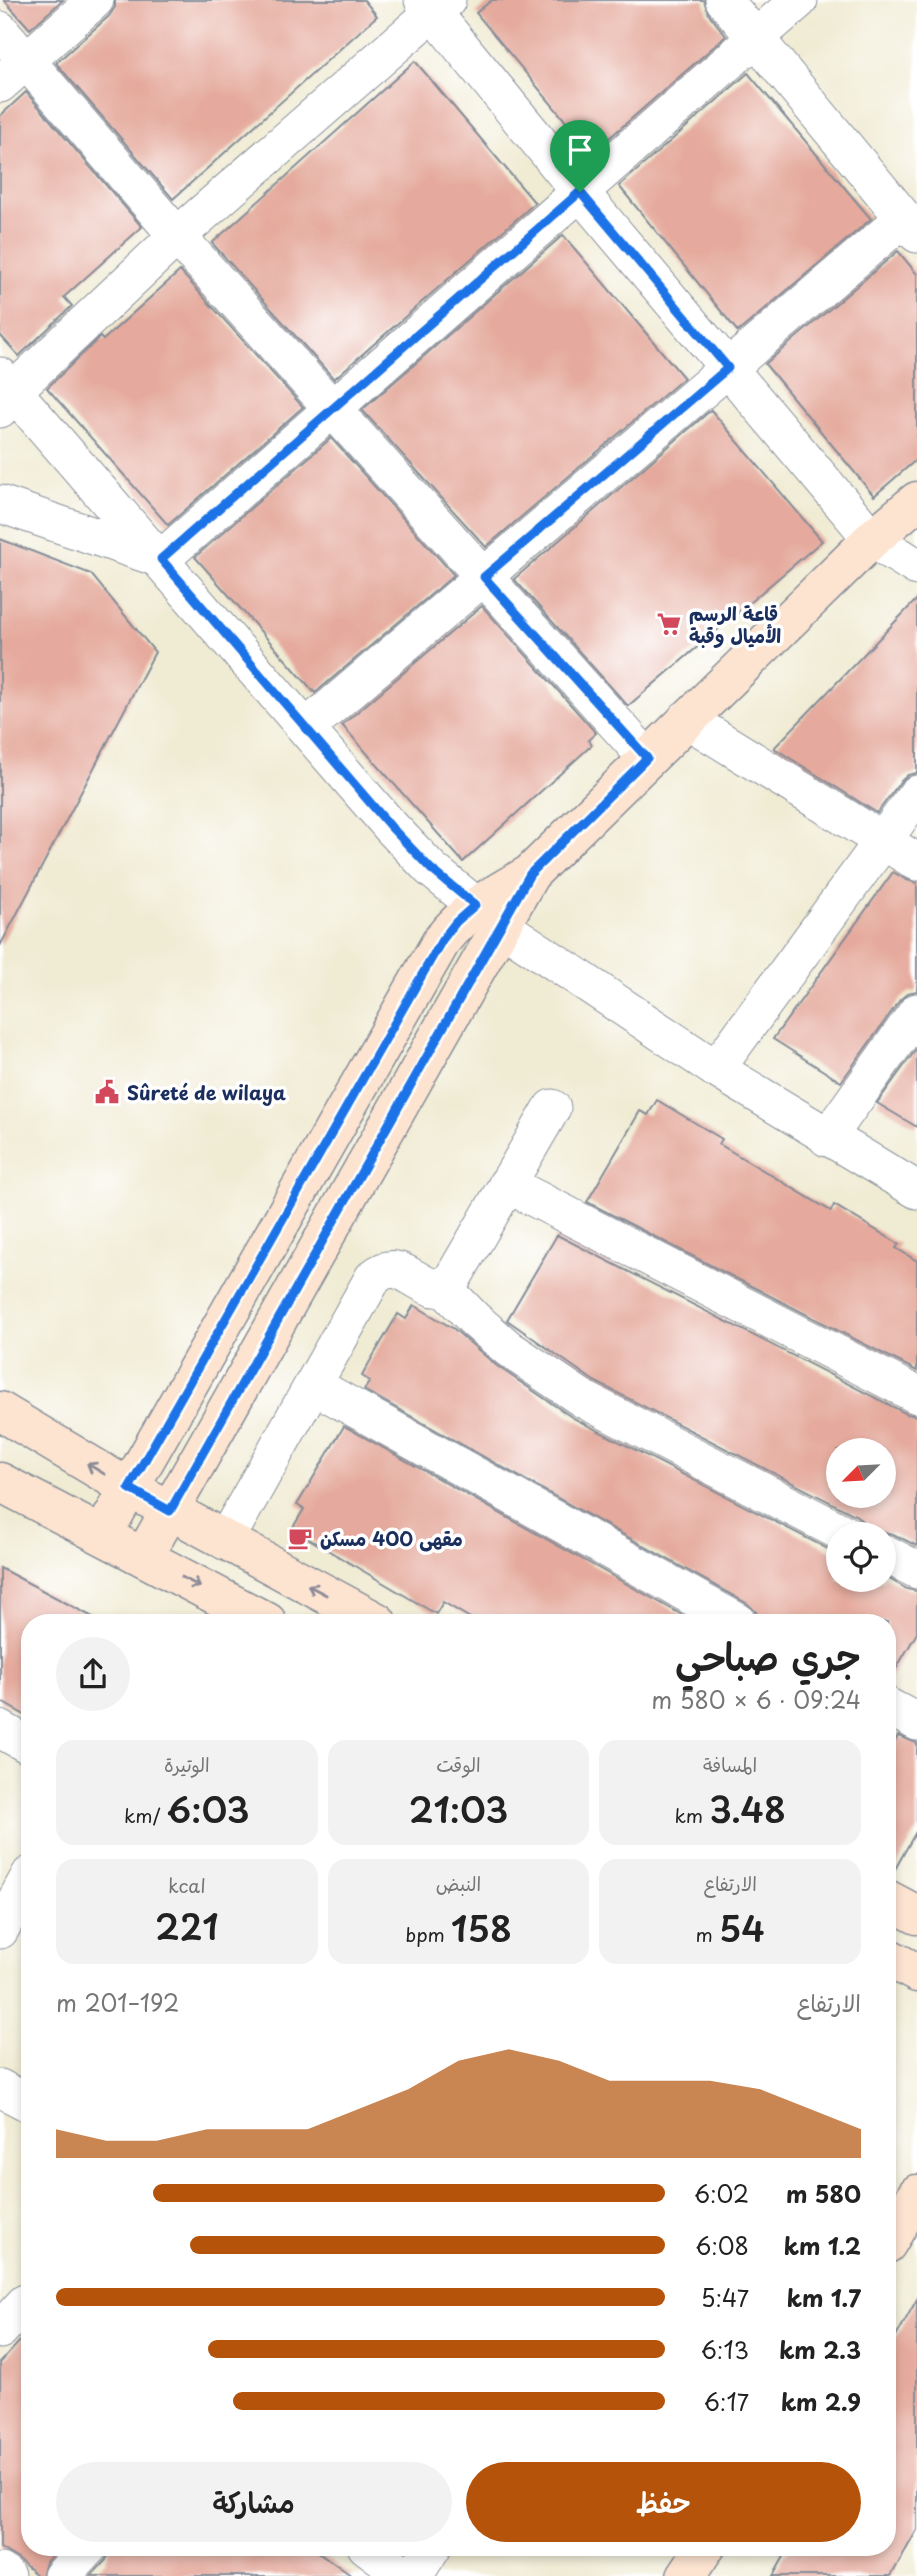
<!DOCTYPE html>
<html lang="ar">
<head>
<meta charset="utf-8">
<style>
	body { margin:0; font-family:"Playpen Sans","Playpen Sans Arabic",sans-serif; background:#f2f2f2; color:#222; direction:rtl; height:100vh; display:flex; flex-direction:column; font-size:26px; white-space:nowrap }
	* { box-sizing:border-box; margin:0 }
	p { font-size:23px; color:#767676 }
	.icon { flex:none; width:38px; height:38px; fill:none; stroke:currentColor; stroke-width:2; stroke-linecap:round; stroke-linejoin:round }
	.map { position:relative; flex:1; overflow:hidden; direction:ltr }
	.sheet { position:absolute; left:21px; top:1614px; width:875px; height:942px; display:flex; flex-direction:column; background:#fff; border-radius:28px; box-shadow:0 4px 10px #0003; direction:rtl }
	.sheet>* { flex:none }
	.needle { width:46px; rotate:246deg }
	.tools { position:absolute; left:826px; top:1438px; display:grid; gap:14px }
	.tools a { display:grid; place-items:center; width:70px; height:70px; border-radius:50%; background:#fff; box-shadow:0 4px 10px #0003; font-size:35px }
	.pin { position:absolute; display:grid; place-items:center; width:60px; height:60px; color:#fff; margin:-72px -30px; border-radius:50% 50% 50% 0; rotate:-45deg; box-shadow:0 0 7px #0007 }
	.pin .icon { rotate:45deg }
	.round { display:grid; place-items:center; flex:none; width:74px; height:74px; border-radius:37px; background:#f2f2f2 }
	.headline { display:flex; align-items:center; justify-content:space-between; height:119px; padding:0 35px }
	h1 { font-size:38px; font-weight:600; line-height:52px }
	.figures { display:grid; grid-template-columns:repeat(3,1fr); gap:10px; height:119px; padding:7px 35px }
	.figures div { display:grid; align-content:center; border-radius:18px; background:#f2f2f2; text-align:center }
	.figures b { font-size:35px; font-weight:600 }
	.figures small { font-size:19px; font-weight:400 }
	.figures p { font-size:19px }
	.chart { height:196px; padding:14px 35px }
	.chart p { display:flex; justify-content:space-between }
	.chart svg { width:100%; height:126px; margin-top:7px; fill:#b45309; opacity:.7 }
	.button { display:flex; gap:14px; margin-top:auto; padding:14px 35px }
	.button a { flex:1; height:80px; border-radius:42px; background:#b45309; color:#fff; font-size:28px; font-weight:600; line-height:80px; text-align:center }
	.button a+a { background:#f2f2f2; color:#222 }
	ul { padding:0 35px; list-style:none; font-size:23px }
	li { display:grid; grid-template-columns:112px 84px 1fr; align-items:center; height:52px }
	li i { height:18px; border-radius:9px; background:#b45309 }
	.map>svg:first-child { display:block }
</style>
</head>
<body>
<div class="map">
<svg width="917" height="2576" viewBox="0 0 917 2576">
	<rect width="100%" height="100%" fill="#fff"/>
	<filter id="ink" filterUnits="userSpaceOnUse"><feTurbulence type="fractalNoise" baseFrequency=".0143" numOctaves="2"/><feDisplacementMap in="SourceGraphic" scale="14" xChannelSelector="R" yChannelSelector="G"/><feConvolveMatrix kernelMatrix="1 2 1 2 8 2 1 2 1" color-interpolation-filters="sRGB"/></filter>
	<filter id="wash" filterUnits="userSpaceOnUse"><feTurbulence type="fractalNoise" baseFrequency=".00686" numOctaves="4" result="noise"/><feDisplacementMap in="SourceGraphic" scale="28" xChannelSelector="R" yChannelSelector="G"/><feGaussianBlur stdDeviation="1.57" result="paint"/><feColorMatrix in="noise" values="0 0 0 0 0 0 0 0 0 0 0 0 0 0 0 0 0 1.4 0 .05"/><feComposite in="paint" operator="in"/></filter>
	<g filter="url(#wash)">
		<rect width="100%" height="100%" fill="#f0ebd3"/>
		<g id="blocks">
			<!-- building -->
			<g fill="#e5aa9d" fill-rule="evenodd">
				<polygon points="4,0 63,0 30,29"/>
				<polygon points="115,0 364,0 377,16 173,199 56,63 109,16 115,7"/>
				<polygon points="492,0 704,0 708,13 726,36 592,153 476,13"/>
				<polygon points="415,61 535,203 334,379 212,243"/>
				<polygon points="748,73 871,219 738,332 619,186"/>
				<polygon points="26,92 142,227 64,297 72,306 19,356 0,335 0,116"/>
				<polygon points="563,235 684,378 486,547 362,410"/>
				<polygon points="898,251 917,274 917,459 874,496 765,364"/>
				<polygon points="180,271 303,407 168,525 47,388 100,337 103,340"/>
				<polygon points="711,410 822,541 628,706 514,579"/>
				<polygon points="331,438 454,575 315,693 195,557"/>
				<polygon points="0,539 91,574 155,652 0,946"/>
				<polygon points="917,599 917,773 908,775 901,781 877,813 774,748"/>
				<polygon points="482,606 596,733 588,740 592,745 463,862 342,725"/>
				<polygon points="893,872 907,880 917,883 917,991 908,993 900,1000 841,1082 773,1039"/>
				<polygon points="917,1048 917,1127 877,1103"/>
				<polygon points="657,1100 722,1139 719,1144 831,1211 834,1205 899,1244 896,1248 917,1261 917,1371 587,1202 640,1111 648,1115"/>
				<path d="M557 1235 907 1414 917 1416V1546L893 1534 884 1532 868 1535 865 1524 857 1516 594 1381 507 1320ZM838 1451H884V1496H838Z"/>
				<polygon points="414,1305 454,1329 497,1366 573,1418 838,1554 838,1580 884,1580 884,1576 907,1589 917,1591 917,1633 887,1684 887,1622 759,1622 756,1612 748,1604 364,1390 370,1381 362,1376 369,1363 398,1314 406,1319"/>
				<polygon points="344,1426 684,1616 680,1622 477,1622 443,1602 436,1614 292,1529 304,1509 297,1505"/>
				<polygon points="0,1568 102,1622 30,1622 30,1718 0,1701"/>
				<polygon points="898,1736 917,1743 917,1830 890,1878 887,1877 887,1755"/>
				<polygon points="917,2299 917,2530 891,2576 773,2576 790,2546 887,2546 887,2353"/>
				<polygon points="30,2330 30,2546 61,2546 46,2562 42,2576 38,2576 18,2559 0,2548 0,2363"/>
				<polygon points="110,2546 310,2546 352,2576 91,2576 106,2560"/>
			</g>
		</g>
	</g>
	<g filter="url(#ink)">
		<use href="#blocks" fill-opacity="0" stroke="#868d98" stroke-width="2"/>
		<g fill="none" stroke-linecap="round" stroke-linejoin="round">
			<!-- street casing -->
			<g stroke="#868d98" stroke-width="39">
				<g id="street">
					<polyline points="423,0 580,192 872,539 917,567"/>
					<polyline points="724,0 917,234"/>
					<polyline points="0,30 177,236 647,758"/>
					<polyline points="0,84 95,0"/>
					<polyline points="0,376 391,827 431,869 501,926 716,1069 917,1190"/>
					<polyline points="0,409 13,391 177,236 447,0"/>
					<polyline points="0,504 161,559 799,0"/>
					<polyline points="686,719 917,862"/>
					<polyline points="306,728 904,218"/>
					<polyline points="716,1069 917,794"/>
					<polyline points="827,1138 917,1012"/>
					<polyline points="507,1184 917,1395"/>
					<polyline points="443,1287 474,1319 509,1349 583,1399 847,1535"/>
					<polyline points="313,1385 738,1622"/>
					<path d="M225 1541 373 1278C397 1257 411 1281 434 1288L450 1283 552 1108"/>
					<polyline points="884,1553 917,1570"/>
					<polyline points="887,1706 917,1722"/>
					<polyline points="0,1729 30,1746"/>
					<polyline points="0,1930 30,1875"/>
					<polyline points="0,2088 30,2104"/>
					<polyline points="0,2330 25,2303"/>
					<polyline points="366,2546 406,2576"/>
					<polyline points="0,2572 6,2576"/>
					<polyline points="62,2576 90,2546"/>
					<polyline points="414,2576 433,2546"/>
				</g>
			</g>
			<!-- secondary casing -->
			<g stroke="#868d98" stroke-width="41">
				<g id="secondary">
					<polyline points="0,1411 129,1488 377,1622"/>
					<polyline points="0,1482 267,1622"/>
					<path d="M103 1534 442 940C467 908 495 894 530 874L872 539 917 501"/>
					<polyline points="144,1556 529,876"/>
					<polyline points="887,1899 917,1915"/>
					<polyline points="887,1957 917,1973"/>
					<polyline points="887,2244 917,2194"/>
					<polyline points="686,2576 706,2546"/>
				</g>
			</g>
			<!-- street -->
			<use href="#street" stroke="#fff" stroke-width="37"/>
			<!-- secondary -->
			<use href="#secondary" stroke="#fde4d1" stroke-width="38"/>
		</g>
		<!-- one-way arrows -->
		<defs><path id="oneway-shaft" d="M-6 0H5M1.5-3L5.5 0L1.5 3" fill="none" stroke-width="1.6" stroke-linecap="round" stroke-linejoin="round" transform="scale(1.75)"/></defs>
		<g stroke="#8c8a98">
			<use href="#oneway-shaft" transform="translate(96 1469) rotate(-149)"/>
			<use href="#oneway-shaft" transform="translate(191 1582) rotate(28)"/>
			<use href="#oneway-shaft" transform="translate(317 1590) rotate(-152)"/>
		</g>
	</g>
	<g fill="none" stroke-linecap="round" stroke-linejoin="round" filter="url(#ink)">
		<!-- route casing -->
		<g stroke="#fff" stroke-width="14">
			<polygon id="route" points="580,192 728,368 484,577 647,758 530,874 170,1511 129,1488 442,940 456,922 475,905 431,869 391,827 161,559"/>
		</g>
		<!-- route -->
		<use href="#route" stroke="#1a73e8" stroke-width="9"/>
	</g>
	<!-- icons -->
	<defs>
		<g id="supermarket-bare" transform="scale(1.89)"><path d="M-6-5.5h2.5l.6 2H6L4.5 2H-2.5L-4.4-4H-6ZM-1.5 3.2a1.3 1.3 0 1 0 .1 0ZM3 3.2a1.3 1.3 0 1 0 .1 0Z" fill="#d1495b" stroke="#fff" stroke-width="2.5" paint-order="stroke"/></g>
		<g id="civic-bare" transform="scale(1.89)"><path d="M-.6-6.5H3V-4.5H.6V-3L4-1V1h2V6H-6V1h2V-1L-.6-3ZM-1.2 2.5V6h2.4V2.5Z" fill="#d1495b" stroke="#fff" stroke-width="2.5" paint-order="stroke"/></g>
		<g id="cafe-bare" transform="scale(1.89)"><path d="M-5.5-4.5H6V0H3Q3 3.5 0 3.5H-2.5Q-5.5 3.5-5.5 0ZM3-3.2v2h1.7v-2ZM-6 4.5H4V6H-6Z" fill="#d1495b" stroke="#fff" stroke-width="2.5" paint-order="stroke"/></g>
	</defs>
	<g fill-rule="evenodd">
		<use href="#supermarket-bare" x="669" y="624"/>
		<use href="#civic-bare" x="107" y="1092"/>
		<use href="#cafe-bare" x="300" y="1538"/>
	</g>
	<g text-anchor="middle" dominant-baseline="central" stroke-width="7" stroke-linejoin="round" paint-order="stroke">
		<!-- poi labels -->
		<g font-size="19" font-weight="bold" fill="#1b2f5e" stroke="#fff" text-anchor="start">
			<text x="689" y="613">قاعة الرسم<tspan x="689" dy="22">الأميال وقبة</tspan></text>
			<text x="127" y="1092">Sûreté de wilaya</text>
			<text x="320" y="1538">مقهى 400 مسكن</text>
		</g>
	</g>
</svg>
<div class="tools">
<a><svg class="needle" viewBox="-14 -14 28 28"><path d="M0-13l5 13h-10z" fill="#e53935"/><path d="M0 13l5-13h-10z" fill="#767676"/></svg></a>
<a><svg class="icon" aria-label="locate" viewBox="0 0 24 24"><circle cx="12" cy="12" r="6"/><path d="M12 2v4M12 18v4M2 12h4M18 12h4"/></svg></a>
</div>
<div class="pin" style="left:580px;top:192px;background:#1e9e55"><svg class="icon" aria-label="arrive" viewBox="0 0 24 24"><path d="M6 21V4h12l-3 4 3 4H6"/></svg></div>
<section class="sheet">
<div class="headline"><div><h1>جري صباحي</h1><p>09:24 · 6 × 580 m</p></div><a class="round"><svg class="icon" aria-label="share" viewBox="0 0 24 24"><path d="M12 15V3M7 8l5-5 5 5M5 13v7h14v-7"/></svg></a></div>
<div class="figures">
<div><p>المسافة</p><b>3.48<small> km</small></b></div>
<div><p>الوقت</p><b>21:03</b></div>
<div><p>الوتيرة</p><b>6:03<small> /km</small></b></div>
</div>
<div class="figures">
<div><p>الارتفاع</p><b>54<small> m</small></b></div>
<div><p>النبض</p><b>158<small> bpm</small></b></div>
<div><p>kcal</p><b>221</b></div>
</div>
<div class="chart"><p><span>الارتفاع</span>192–201 m</p>
<svg viewBox="0 0 160 44" preserveAspectRatio="none"><path d="M0 44V34L10 38L20 38L30 34L40 34L50 34L60 27L70 20L80 10L90 6L100 10L110 17L120 17L130 17L140 20L150 27L160 34V44z"/></svg>
</div>
<ul>
<li><b>580 m</b>6:02<i style="width:84%"></i></li>
<li><b>1.2 km</b>6:08<i style="width:78%"></i></li>
<li><b>1.7 km</b>5:47<i style="width:100%"></i></li>
<li><b>2.3 km</b>6:13<i style="width:75%"></i></li>
<li><b>2.9 km</b>6:17<i style="width:71%"></i></li>
</ul>
<div class="button"><a>حفظ</a><a>مشاركة</a></div>
</section>
</div>
</body>
</html>
